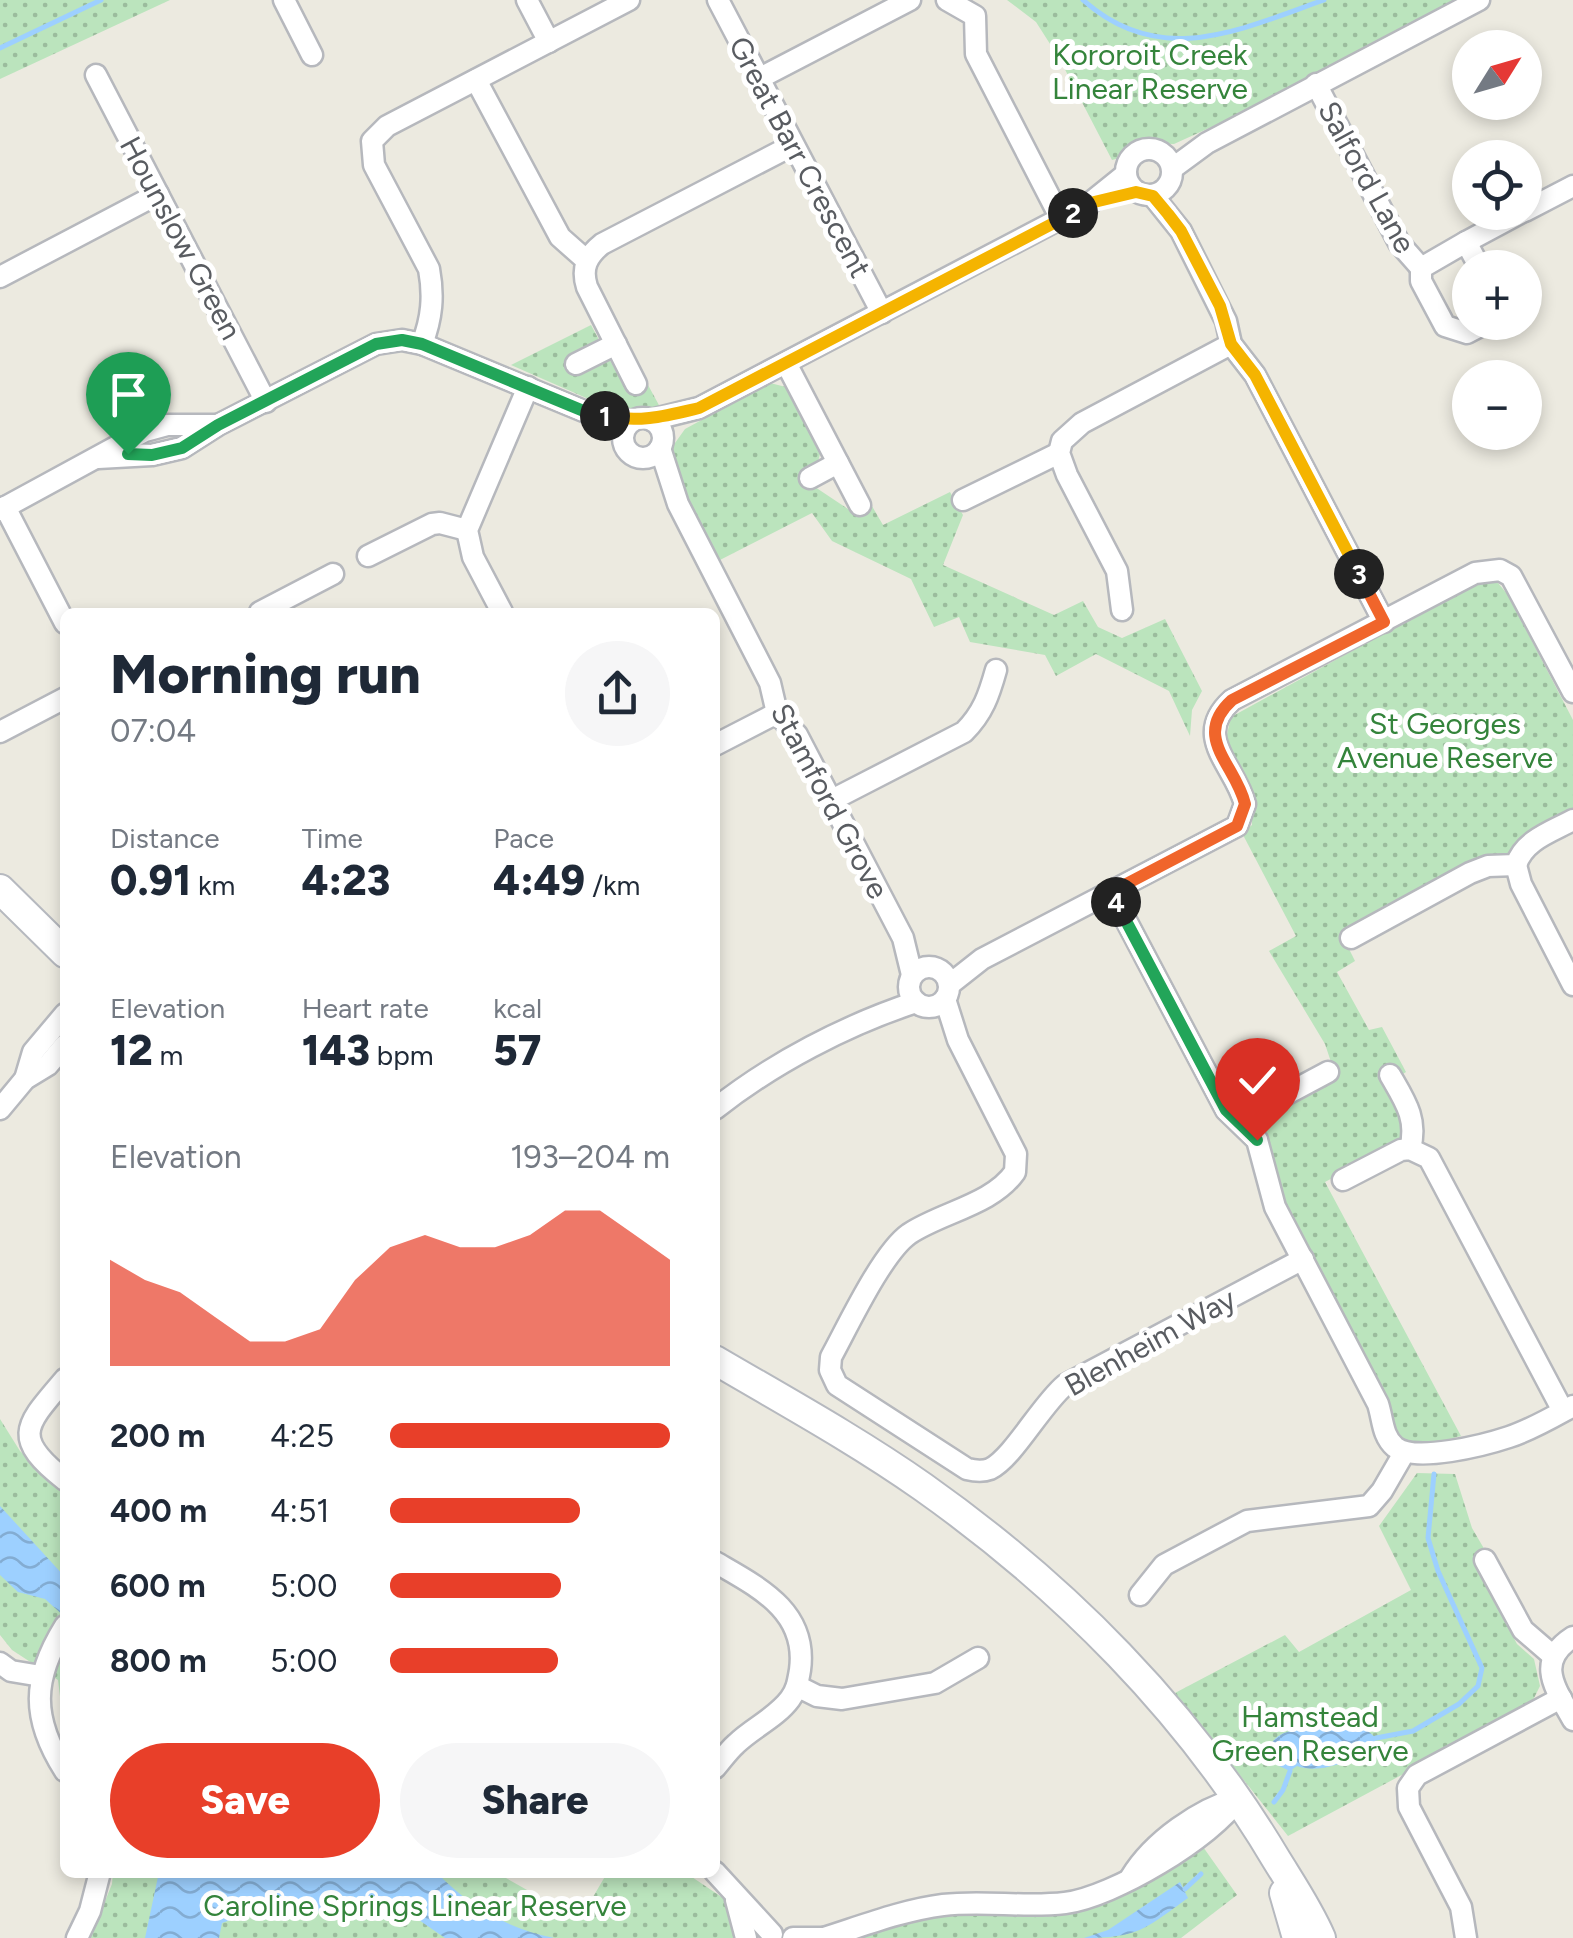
<!DOCTYPE html>
<html lang="en">
<head>
<meta charset="utf-8">
<style>
	body { margin:0; font-family:Figtree,sans-serif; background:#f6f6f7; color:#1f2937; height:100vh; display:flex; flex-direction:column; font-size:38px; white-space:nowrap }
	* { box-sizing:border-box; margin:0 }
	p { font-size:32px; color:#747a83 }
	.icon { flex:none; width:55px; height:55px; fill:none; stroke:currentColor; stroke-width:2; stroke-linecap:round; stroke-linejoin:round }
	.map { position:relative; flex:1; overflow:hidden }
	.side { position:absolute; left:60px; top:608px; width:660px; height:1270px; display:flex; flex-direction:column; background:#fff; border-radius:15px; box-shadow:0 5px 15px #0003 }
	.side>* { flex:none }
	.needle { width:65px; rotate:53deg }
	.buttons { position:absolute; left:1452px; top:30px; display:grid; gap:20px }
	.buttons a { display:grid; place-items:center; width:90px; height:90px; border-radius:50%; background:#fff; box-shadow:0 5px 15px #0003; font-size:50px }
	.pin { position:absolute; display:grid; place-items:center; width:85px; height:85px; color:#fff; margin:-102px -42px; border-radius:50% 50% 50% 0; rotate:-45deg; box-shadow:0 0 10px #0007 }
	.pin .icon { rotate:45deg }
	.km { position:absolute; width:50px; height:50px; margin:-25px; border-radius:50%; background:#222; color:#fff; font-size:28px; line-height:50px; text-align:center }
	.round { display:grid; place-items:center; flex:none; width:105px; height:105px; border-radius:52px; background:#f6f6f7 }
	.head { display:flex; align-items:center; justify-content:space-between; height:170px; padding:0 50px }
	h1 { font-size:55px; font-weight:800; line-height:75px }
	.metrics { display:grid; grid-template-columns:repeat(3,1fr); gap:15px; height:170px; padding:10px 50px }
	.metrics div { display:grid; align-content:center }
	.metrics b { font-size:42px; font-weight:800 }
	.metrics small { font-size:28px; font-weight:400 }
	.metrics p { font-size:28px }
	.chart { height:280px; padding:20px 50px }
	.chart p { display:flex; justify-content:space-between }
	.chart svg { width:100%; height:180px; margin-top:10px; fill:#e83f29; opacity:.7 }
	.action { display:flex; gap:20px; margin-top:auto; padding:20px 50px }
	.action a { flex:1; height:115px; border-radius:60px; background:#e83f29; color:#fff; font-size:40px; font-weight:800; line-height:115px; text-align:center }
	.action a+a { background:#f6f6f7; color:#1f2937 }
	ul { padding:0 50px; list-style:none; font-size:32px }
	li { display:grid; grid-template-columns:160px 120px 1fr; align-items:center; height:75px }
	li i { height:25px; border-radius:12px; background:#e83f29 }
	.map>svg:first-child { display:block }
</style>
</head>
<body>
<div class="map">
<svg width="1573" height="1938" viewBox="0 0 1573 1938">
	<defs>
		<pattern id="park-dots" width="8" height="8" patternUnits="userSpaceOnUse" patternTransform="scale(2.5)"><rect width="8" height="8" fill="#bbe4bd"/><path d="M2 2h.1M6 6h.1" fill="none" stroke="#9bbc9d" stroke-width="1.8" stroke-linecap="round"/></pattern>
		<pattern id="water-waves" width="16" height="10" patternUnits="userSpaceOnUse" patternTransform="scale(2.5)"><rect width="16" height="10" fill="#9dd0ff"/><path d="M0 5q4-4 8 0t8 0" fill="none" stroke="#83acd2"/></pattern>
	</defs>
	<rect width="100%" height="100%" fill="#eceae0"/>
	<!-- park -->
	<g fill="url(#park-dots)">
		<polygon points="0,0 170,0 0,79"/>
		<polygon points="1007,0 1458,0 1253,108 1174,144 1137,143 1123,157 1112,160 1059,58 1036,22"/>
		<polygon points="591,325 625,388 648,385 660,407 616,411 511,365"/>
		<polygon points="770,383 790,388 821,450 818,462 804,471 812,485 851,511 869,501 883,525 950,492 963,515 943,565 1054,615 1083,601 1098,627 1122,638 1165,619 1202,691 1192,710 1190,736 1169,691 1096,654 1056,676 1045,655 970,642 959,617 934,627 911,579 832,541 812,513 718,561 674,469 670,450 685,429"/>
		<path d="M1482 580 1498 583 1508 595 1573 720V812L1518 841 1505 857 1470 861 1341 933 1355 961 1337 972 1369 1030 1382 1027 1406 1072 1384 1086 1401 1121 1400 1142 1325 1182 1461 1436C1439 1442 1413 1452 1395 1434L1279 1196 1275 1165 1263 1132 1265 1118 1274 1110 1336 1077 1325 1044 1269 951 1296 936 1242 833 1252 825V798L1225 743 1231 717Z"/>
		<polygon points="0,1419 20,1451 65,1494 65,1737 58,1680 12,1650 0,1635"/>
		<polygon points="1417,1473 1455,1474 1472,1528 1486,1552 1473,1561 1517,1644 1534,1659 1540,1686 1530,1706 1288,1836 1175,1693 1285,1635 1299,1652 1411,1590 1379,1526"/>
		<polygon points="1201,1844 1237,1895 1181,1938 853,1938 952,1913 1001,1909 1082,1910 1106,1902"/>
		<polygon points="113,1872 497,1873 568,1913 586,1909 607,1873 686,1873 729,1902 738,1938 90,1938 112,1884"/>
	</g>
	<!-- water -->
	<g fill="url(#water-waves)">
		<polygon points="0,1506 65,1577 65,1617 45,1599 18,1592 0,1575"/>
		<path d="M1359 1721 1368 1725 1369 1732 1376 1738 1373 1748C1353 1760 1320 1775 1297 1766L1290 1771 1277 1765 1268 1749C1278 1729 1292 1733 1309 1724L1320 1726Z"/>
		<path d="M159 1872 437 1873C469 1906 508 1929 554 1938H445L403 1909 250 1913 222 1923 219 1938H145Z"/>
		<path d="M1180 1882 1188 1898C1145 1929 1138 1938 1084 1938L1108 1930Z"/>
	</g>
	<g fill="none" stroke-linecap="round" stroke-linejoin="round">
		<!-- stream -->
		<g stroke="#9dd0ff" stroke-width="5">
			<path d="M1083 0C1160 69 1239 30 1324 0"/>
			<polyline points="0,48 101,0"/>
			<polyline points="1376,1738 1413,1731 1459,1704 1478,1686 1482,1668 1438,1571 1428,1538 1434,1474"/>
			<polyline points="1274,1802 1283,1790 1290,1771"/>
			<polyline points="1185,1889 1201,1874"/>
		</g>
		<!-- street casing -->
		<g stroke="#b6b8bd" stroke-width="25">
			<g id="street">
				<polyline points="284,0 312,55"/>
				<polyline points="527,0 549,42"/>
				<polyline points="718,0 882,313"/>
				<polyline points="947,0 975,16 976,54 1061,219"/>
				<polyline points="96,75 266,402"/>
				<polyline points="758,79 910,0"/>
				<polyline points="476,80 560,237 586,260"/>
				<polyline points="1316,84 1399,243 1421,268"/>
				<circle cx="1149" cy="172" r="23"/>
				<polyline points="1173,168 1207,143 1479,0"/>
				<polyline points="1153,196 1181,231 1226,321 1231,344 1255,375 1384,622"/>
				<polyline points="1525,211 1573,186"/>
				<polyline points="1466,242 1522,212"/>
				<polyline points="1480,268 1466,242 1421,268 1421,281 1445,326 1467,333 1488,322"/>
				<polyline points="0,277 158,194"/>
				<path d="M422 344C432 318 434 296 429 269L374 165 372 141 387 126 629 0"/>
				<polyline points="786,363 860,505"/>
				<polyline points="576,364 616,344"/>
				<path d="M636 384 587 287C581 268 587 256 602 244L793 145"/>
				<circle cx="643" cy="438" r="20"/>
				<polyline points="651,420 699,408 1090,203 1126,174"/>
				<polyline points="660,448 678,504 770,683 777,713 797,735 903,938 912,975"/>
				<polyline points="98,458 152,455 182,448 218,425 376,344 402,340 422,344 586,412 632,421"/>
				<polyline points="810,478 838,463"/>
				<polyline points="963,500 1059,453"/>
				<polyline points="5,507 65,623"/>
				<polyline points="0,510 145,431 167,425 217,425"/>
				<polyline points="368,556 432,524 440,523 467,530"/>
				<polyline points="1122,610 1117,571 1067,475 1059,453 1062,441 1082,423 1231,344"/>
				<polyline points="260,612 333,574"/>
				<polyline points="502,612 473,557 467,530 528,387"/>
				<polyline points="0,732 65,698"/>
				<polyline points="715,745 777,713"/>
				<path d="M830 801 964 732C983 713 989 695 996 670"/>
				<polyline points="1516,865 1521,884 1573,985"/>
				<path d="M1111 892 1226 1110 1257 1140 1275 1207 1378 1404C1383 1419 1382 1436 1395 1447 1415 1463 1485 1445 1509 1437 1531 1430 1553 1417 1573 1406"/>
				<path d="M1351 938 1470 873 1488 866 1516 865C1524 840 1551 832 1573 820"/>
				<circle cx="929" cy="987" r="20"/>
				<path d="M949 985 982 959 1237 826 1245 804C1235 765 1191 737 1232 700L1475 573 1500 570 1511 576 1573 692"/>
				<path d="M945 999 958 1040 1016 1154 1015 1172C992 1205 942 1212 909 1234 882 1253 848 1326 831 1357L830 1370 837 1385 967 1469C975 1471 982 1472 990 1469 1013 1458 1041 1405 1065 1385L1303 1259"/>
				<path d="M1390 1075C1405 1101 1418 1119 1410 1149"/>
				<polyline points="25,1079 33,1052 65,1014"/>
				<polyline points="0,1109 25,1079 48,1065 65,1045"/>
				<path d="M715 1109C773 1063 846 1025 916 1002"/>
				<polyline points="1244,1126 1270,1103 1328,1072"/>
				<polyline points="1343,1180 1401,1150 1410,1149 1429,1158 1563,1411"/>
				<path d="M65 1379C26 1425 10 1437 65 1480"/>
				<polyline points="1485,1560 1523,1630 1552,1655"/>
				<path d="M715 1562C758 1587 808 1611 800 1670 798 1681 797 1690 790 1699 776 1718 752 1728 736 1744 728 1751 722 1760 715 1768"/>
				<polyline points="1140,1595 1164,1565 1247,1521 1369,1506 1382,1491 1404,1453"/>
				<path d="M65 1626C32 1679 31 1718 65 1771"/>
				<path d="M1573 1637C1534 1662 1556 1689 1573 1720"/>
				<polyline points="0,1663 11,1671 41,1676"/>
				<polyline points="797,1686 817,1696 842,1699 935,1683 978,1658"/>
				<polyline points="715,1872 772,1934"/>
				<path d="M1131 1877C1153 1841 1199 1809 1239 1798"/>
				<polyline points="736,1900 746,1938"/>
				<polyline points="77,1938 90,1911 100,1872"/>
				<polyline points="793,1938 825,1938"/>
				<path d="M824 1938C862 1926 903 1910 943 1905 984 1900 1024 1908 1065 1903 1113 1897 1212 1838 1239 1798"/>
				<polyline points="1466,1938 1461,1907 1409,1807 1408,1788 1417,1775 1561,1698"/>
			</g>
		</g>
		<!-- secondary casing -->
		<g stroke="#b6b9bf" stroke-width="32">
			<g id="secondary">
				<polyline points="0,889 65,953"/>
				<path d="M715 1360C785 1401 856 1440 923 1487 1063 1586 1188 1711 1276 1859 1292 1885 1309 1910 1321 1938"/>
				<polyline points="1284,1893 1297,1938"/>
			</g>
		</g>
		<!-- street -->
		<use href="#street" stroke="#fff" stroke-width="20"/>
		<!-- secondary -->
		<use href="#secondary" stroke="#fff" stroke-width="28"/>
	</g>
	<g fill="none" stroke-linecap="round" stroke-linejoin="round">
		<!-- split-1 casing -->
		<g stroke="#fff" stroke-width="20">
			<polyline id="split-1" points="128,454 152,455 182,448 218,425 376,344 402,340 422,344 586,412 605,416"/>
		</g>
		<!-- split-2 casing -->
		<g stroke="#fff" stroke-width="20">
			<path id="split-2" d="M605 416C640 423 665 416 699 408L1073 213"/>
		</g>
		<!-- split-3 casing -->
		<g stroke="#fff" stroke-width="20">
			<polyline id="split-3" points="1073,213 1090,203 1136,192 1153,196 1168,214 1181,231 1220,306 1231,344 1255,375 1359,574"/>
		</g>
		<!-- split-4 casing -->
		<g stroke="#fff" stroke-width="20">
			<path id="split-4" d="M1116 902 1111 892 1237 826 1245 804C1236 765 1191 737 1232 700L1384 622 1359 574"/>
		</g>
		<!-- split-5 casing -->
		<g stroke="#fff" stroke-width="20">
			<polyline id="split-5" points="1116,902 1226,1110 1257,1140"/>
		</g>
		<!-- split-1 -->
		<use href="#split-1" stroke="#22a559" stroke-width="12"/>
		<!-- split-2 -->
		<use href="#split-2" stroke="#f5b400" stroke-width="12"/>
		<!-- split-3 -->
		<use href="#split-3" stroke="#f5b400" stroke-width="12"/>
		<!-- split-4 -->
		<use href="#split-4" stroke="#f0652b" stroke-width="12"/>
		<!-- split-5 -->
		<use href="#split-5" stroke="#22a559" stroke-width="12"/>
	</g>
	<g text-anchor="middle" dominant-baseline="central" stroke-width="10" stroke-linejoin="round" paint-order="stroke">
		<!-- park labels -->
		<g font-size="30" fill="#34843b" stroke="#fff">
			<text x="1150" y="54">Kororoit Creek<tspan x="1150" dy="34">Linear Reserve</tspan></text>
			<text x="1445" y="723">St Georges<tspan x="1445" dy="34">Avenue Reserve</tspan></text>
			<text x="1310" y="1716">Hamstead<tspan x="1310" dy="34">Green Reserve</tspan></text>
			<text x="415" y="1905">Caroline Springs Linear Reserve</text>
		</g>
		<!-- street labels -->
		<g font-size="30" fill="#595c61" stroke="#fff">
			<text transform="translate(800 157) rotate(62)">Great Barr Crescent</text>
			<text transform="translate(1367 177) rotate(61)">Salford Lane</text>
			<text transform="translate(181 238) rotate(62)">Hounslow Green</text>
			<text transform="translate(830 801) rotate(62)">Stamford Grove</text>
			<text transform="translate(1150 1342) rotate(-29)">Blenheim Way</text>
		</g>
	</g>
</svg>
<div class="buttons">
<a><svg class="needle" viewBox="-14 -14 28 28"><path d="M0-13l5 13h-10z" fill="#e53935"/><path d="M0 13l5-13h-10z" fill="#747a83"/></svg></a>
<a><svg class="icon" aria-label="locate" viewBox="0 0 24 24"><circle cx="12" cy="12" r="6"/><path d="M12 2v4M12 18v4M2 12h4M18 12h4"/></svg></a>
<a>+</a>
<a>−</a>
</div>
<div class="pin" style="left:128px;top:454px;background:#1e9e55"><svg class="icon" aria-label="arrive" viewBox="0 0 24 24"><path d="M6 21V4h12l-3 4 3 4H6"/></svg></div>
<div class="pin" style="left:1257px;top:1140px;background:#d93025"><svg class="icon" aria-label="check" viewBox="0 0 24 24"><path d="M5 12l5 5 9-10"/></svg></div>
<b class="km" style="left:605px;top:416px">1</b>
<b class="km" style="left:1073px;top:213px">2</b>
<b class="km" style="left:1359px;top:574px">3</b>
<b class="km" style="left:1116px;top:902px">4</b>
<section class="side">
<div class="head"><div><h1>Morning run</h1><p>07:04</p></div><a class="round"><svg class="icon" aria-label="share" viewBox="0 0 24 24"><path d="M12 15V3M7 8l5-5 5 5M5 13v7h14v-7"/></svg></a></div>
<div class="metrics">
<div><p>Distance</p><b>0.91<small> km</small></b></div>
<div><p>Time</p><b>4:23</b></div>
<div><p>Pace</p><b>4:49<small> /km</small></b></div>
</div>
<div class="metrics">
<div><p>Elevation</p><b>12<small> m</small></b></div>
<div><p>Heart rate</p><b>143<small> bpm</small></b></div>
<div><p>kcal</p><b>57</b></div>
</div>
<div class="chart"><p><span>Elevation</span>193–204 m</p>
<svg viewBox="0 0 160 44" preserveAspectRatio="none"><path d="M0 44V18L10 23L20 26L30 32L40 38L50 38L60 35L70 23L80 15L90 12L100 15L110 15L120 12L130 6L140 6L150 12L160 18V44z"/></svg>
</div>
<ul>
<li><b>200 m</b>4:25<i style="width:100%"></i></li>
<li><b>400 m</b>4:51<i style="width:68%"></i></li>
<li><b>600 m</b>5:00<i style="width:61%"></i></li>
<li><b>800 m</b>5:00<i style="width:60%"></i></li>
</ul>
<div class="action"><a>Save</a><a>Share</a></div>
</section>
</div>
</body>
</html>
